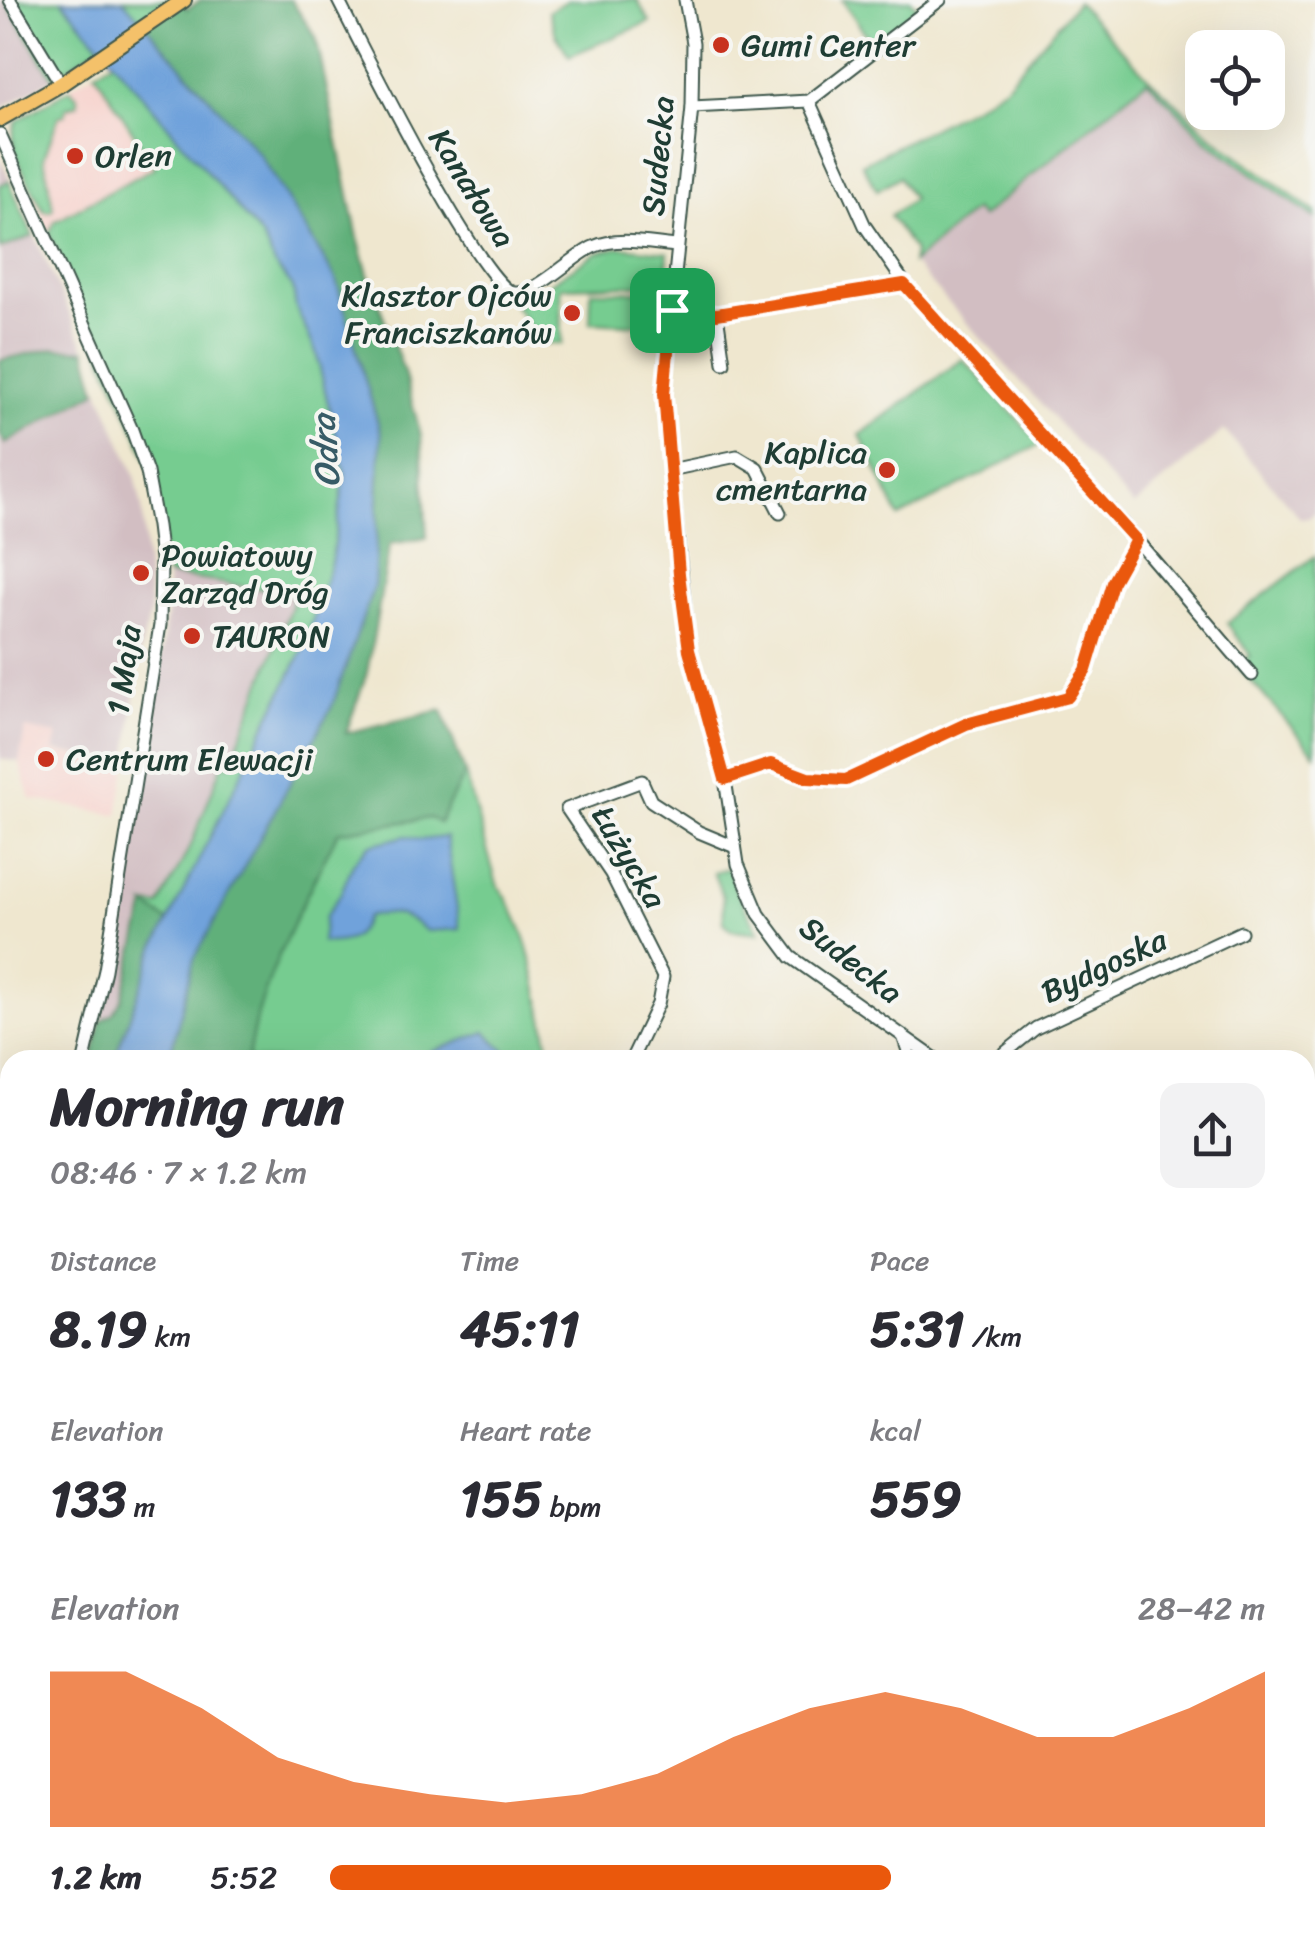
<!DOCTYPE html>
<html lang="en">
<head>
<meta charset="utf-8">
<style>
	body { margin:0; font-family:Sriracha,sans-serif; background:#f2f2f3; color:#2b2b33; height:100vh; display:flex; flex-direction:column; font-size:38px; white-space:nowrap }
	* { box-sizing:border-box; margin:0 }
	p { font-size:32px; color:#7c7c81 }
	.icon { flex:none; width:55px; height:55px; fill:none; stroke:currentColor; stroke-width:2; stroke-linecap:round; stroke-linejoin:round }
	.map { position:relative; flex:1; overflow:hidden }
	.side { position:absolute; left:0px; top:1050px; width:1315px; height:885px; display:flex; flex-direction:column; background:#fff; border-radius:30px 30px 0 0; box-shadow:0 10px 40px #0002 }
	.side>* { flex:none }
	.fabs { position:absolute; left:1185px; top:30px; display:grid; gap:20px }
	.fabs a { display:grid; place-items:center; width:100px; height:100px; border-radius:20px; background:#fff; box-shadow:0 10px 40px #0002; font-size:50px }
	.pin { position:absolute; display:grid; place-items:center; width:85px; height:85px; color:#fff; margin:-42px; border-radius:20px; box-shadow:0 5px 15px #0006 }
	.round { display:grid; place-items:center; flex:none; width:105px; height:105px; border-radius:20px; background:#f2f2f3 }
	.overview { display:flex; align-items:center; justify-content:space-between; height:170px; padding:0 50px }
	h1 { font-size:55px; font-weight:700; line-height:75px }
	.metrics { display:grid; grid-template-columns:repeat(3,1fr); gap:15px; height:170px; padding:10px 50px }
	.metrics div { display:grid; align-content:center }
	.metrics b { font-size:50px; font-weight:700 }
	.metrics small { font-size:28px; font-weight:400 }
	.metrics p { font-size:28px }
	.chart { height:280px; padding:20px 50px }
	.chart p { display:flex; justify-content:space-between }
	.chart svg { width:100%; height:180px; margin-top:10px; fill:#ea580c; opacity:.7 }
	ul { padding:0 50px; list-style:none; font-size:32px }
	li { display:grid; grid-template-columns:160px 120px 1fr; align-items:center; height:75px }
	li i { height:25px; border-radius:12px; background:#ea580c }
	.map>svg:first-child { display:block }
</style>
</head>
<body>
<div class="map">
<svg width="1315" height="1935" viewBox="0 0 1315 1935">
	<rect width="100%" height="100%" fill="#f6f6f2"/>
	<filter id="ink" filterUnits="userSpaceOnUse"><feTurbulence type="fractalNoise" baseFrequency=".01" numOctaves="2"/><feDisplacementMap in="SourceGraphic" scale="20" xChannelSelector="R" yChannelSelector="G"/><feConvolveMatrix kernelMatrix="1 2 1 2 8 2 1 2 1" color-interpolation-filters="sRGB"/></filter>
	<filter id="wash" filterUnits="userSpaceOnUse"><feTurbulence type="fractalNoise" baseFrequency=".0048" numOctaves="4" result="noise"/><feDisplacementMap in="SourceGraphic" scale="40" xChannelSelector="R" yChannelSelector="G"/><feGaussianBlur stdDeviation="2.25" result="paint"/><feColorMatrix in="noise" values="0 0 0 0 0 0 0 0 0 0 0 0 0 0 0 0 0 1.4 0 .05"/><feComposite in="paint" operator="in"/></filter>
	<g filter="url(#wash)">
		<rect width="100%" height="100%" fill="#efe7cf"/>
		<!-- built -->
		<g fill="#f7d0ca">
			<polygon points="95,72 133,137 156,167 79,208 49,233 12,144 12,128 16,120"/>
			<polygon points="25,728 58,735 55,752 127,763 118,815 31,799 19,762"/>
		</g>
		<!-- industrial -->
		<g fill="#d2bec2">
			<polygon points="0,0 5,0 53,78 0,109"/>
			<polygon points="1147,80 1207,141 1315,218 1315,512 1309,518 1300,518 1224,430 1134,506 912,263 974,210 981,217"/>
			<polygon points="0,158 86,350 93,375 135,475 142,507 150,612 140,653 127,763 54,751 58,735 25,729 19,762 0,759"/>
			<polygon points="167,575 292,593 292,604 230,766 223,764 191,845 159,907 122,999 112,1014 101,1021 119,938 149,751 167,613"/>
			<polygon points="0,1359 10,1359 10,1603 0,1599"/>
			<polygon points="0,1784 10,1824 10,1925 35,1925 38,1935 0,1935"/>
			<polygon points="69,1925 1005,1925 993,1935 70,1935"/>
		</g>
		<!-- green -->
		<g fill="#76cc90" stroke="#4a8462" stroke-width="2.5">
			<polygon points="5,0 62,0 100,46 53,78"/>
			<polygon points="123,0 167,0 139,19"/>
			<polygon points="569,0 637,0 650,22 569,56 556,35 549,11"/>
			<polygon points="842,0 911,0 920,9 874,46"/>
			<polygon points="1077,2 1149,78 1213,137 1315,212 1315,218 1207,141 1147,80 981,217 974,210 912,263 914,251 890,216 913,199 899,177 877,190 862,164 974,106 1005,86"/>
			<polygon points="113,61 262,237 276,266 293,287 296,307 316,352 345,475 331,563 305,645 169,922 146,905 159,906 191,845 223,763 230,765 292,604 292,593 167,575 152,470 49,233 55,221 155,167 95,72"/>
			<path d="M70 89 78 97V104L66 108 65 115 59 116 44 157 53 208 51 211H44C32 186 3 146 17 121Z"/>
			<polygon points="9,181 33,236 0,249 0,185"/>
			<polygon points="620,247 668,252 666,284 561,287 562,344 541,343 515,306 596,253"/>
			<polygon points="591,291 646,291 643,325 590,322"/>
			<polygon points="963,359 1041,444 899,517 860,435"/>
			<polygon points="1315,556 1315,754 1238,666 1250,655 1227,623"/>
			<path d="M465 773 497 884C536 936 537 999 552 1060H248C256 990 306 896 338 831L430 818 439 822Z"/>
			<polygon points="729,868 734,886 759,933 732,930 724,923 723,897 713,872"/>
			<rect x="0" y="1175" width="10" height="183"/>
			<polygon points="0,1599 10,1603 10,1677 0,1681"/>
			<polygon points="0,1699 10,1700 10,1815 0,1767"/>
			<polygon points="1128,1925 1167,1925 1164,1935 1117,1935"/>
		</g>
		<!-- forest -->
		<g fill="#60b07a" stroke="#407657" stroke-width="2.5">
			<path d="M167 0H180L187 9 201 0H291L316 37 358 238 369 278 403 369 421 435 427 538 390 544 367 673 346 733 442 710 465 773 439 823 430 818 338 832C306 896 256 990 248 1060H169L193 959 331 706 374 586 381 435 335 277 259 154 139 19Z"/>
			<polygon points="54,348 86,350 97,391 5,444 0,434 0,360"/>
			<polygon points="146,905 169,922 154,950 117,1052 118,1060 92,1060 101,1021 112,1014 122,999"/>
		</g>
		<!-- water -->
		<g fill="#70a2db" stroke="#487088" stroke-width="2.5">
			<polygon points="62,0 123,0 259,154 335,277 381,434 374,586 332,706 194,959 169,1060 118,1060 117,1052 154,950 305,646 331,563 345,475 316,352 296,307 293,287 276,266 262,237"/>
			<path d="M406 836 421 840 446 837 460 929 427 931C406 914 393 910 367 917 356 941 348 943 322 942L325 917 341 893 353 864 369 845Z"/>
			<polygon points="486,1032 507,1052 510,1060 427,1060 431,1052"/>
			<polygon points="1167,1925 1214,1925 1212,1935 1164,1935"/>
		</g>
	</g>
	<g filter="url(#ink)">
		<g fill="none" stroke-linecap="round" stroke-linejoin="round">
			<!-- minor casing -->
			<g stroke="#3e564b" stroke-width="15">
				<g id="minor">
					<polyline points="10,0 61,84"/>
					<path d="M338 0C358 39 483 291 515 293 535 295 573 256 593 247 618 236 651 244 677 246"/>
					<polyline points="685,0 693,43 692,107 663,394 689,650 725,779 738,864 759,914 791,957 937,1060"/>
					<polyline points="809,101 865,226 905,284 1115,515 1252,675"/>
					<polyline points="692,107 809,101 940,0"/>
					<polyline points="0,134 132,430 147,472 157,526 161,559 160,625 105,970 84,1060"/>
					<polyline points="672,310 717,314 905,284"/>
					<polyline points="717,314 724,363"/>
					<polyline points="670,470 737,456 757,468 780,513"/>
					<polyline points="725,779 771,764 809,778 845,780 966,724 1068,697 1086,670 1112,583 1136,541"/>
					<polyline points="903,1036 911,1060"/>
					<polyline points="636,1060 633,1056 658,1004 663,977 611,874 567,809 642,781 651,801 699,832 735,847"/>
					<polyline points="996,1060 1036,1028 1241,932"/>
					<polyline points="1305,1397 1315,1400"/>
					<polyline points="1305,1485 1315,1489"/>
					<polyline points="0,1692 10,1691"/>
					<polyline points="60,1925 61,1935"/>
				</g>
			</g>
			<!-- major casing -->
			<g stroke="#3e564b" stroke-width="18">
				<polyline id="major" points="0,119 61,84 184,0"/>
			</g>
			<!-- minor -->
			<use href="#minor" stroke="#fff" stroke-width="11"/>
			<!-- major -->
			<use href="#major" stroke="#f4c16a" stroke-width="14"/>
			<!-- rail -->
			<g stroke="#1f3d34" stroke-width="2.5" stroke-dasharray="15 8" stroke-linecap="butt">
				<polyline points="0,1818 10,1859"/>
				<polyline points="0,1856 10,1898"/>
				<polyline points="1,1885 10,1924"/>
				<polyline points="26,1925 29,1935"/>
			</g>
		</g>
	</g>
	<g fill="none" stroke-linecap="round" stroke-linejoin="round" filter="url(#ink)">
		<!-- route casing -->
		<g stroke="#fff" stroke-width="20">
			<polygon id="route" points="904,284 1136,540 1112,583 1086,670 1068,697 966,724 846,780 808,778 771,764 725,779 689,650 679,574 664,394 672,310 717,314"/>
		</g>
		<!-- route -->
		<use href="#route" stroke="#ea580c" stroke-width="12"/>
	</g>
	<!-- markers -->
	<g fill="#c8321e" stroke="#f6f6f2" stroke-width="4">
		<circle cx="721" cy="45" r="10"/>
		<circle cx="75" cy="156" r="10"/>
		<circle cx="572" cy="313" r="10"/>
		<circle cx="887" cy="470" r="10"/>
		<circle cx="141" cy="573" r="10"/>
		<circle cx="192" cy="636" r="10"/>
		<circle cx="46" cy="759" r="10"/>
	</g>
	<g text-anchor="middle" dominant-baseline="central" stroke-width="8" stroke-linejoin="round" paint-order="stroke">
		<!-- poi labels -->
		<g font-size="32" fill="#1f3d34" stroke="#f6f6f2" text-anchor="start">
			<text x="741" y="45">Gumi Center</text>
			<text x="95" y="156">Orlen</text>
			<text x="552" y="295" text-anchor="end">Klasztor Ojców<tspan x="552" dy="37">Franciszkanów</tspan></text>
			<text x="867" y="452" text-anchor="end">Kaplica<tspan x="867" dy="37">cmentarna</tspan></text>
			<text x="161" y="555">Powiatowy<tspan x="161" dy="37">Zarząd Dróg</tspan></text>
			<text x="212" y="636">TAURON</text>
			<text x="66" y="759">Centrum Elewacji</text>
		</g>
		<!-- street labels -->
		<g font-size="32" fill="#1f3d34" stroke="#f6f6f2">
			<text transform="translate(658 156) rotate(-85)">Sudecka</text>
			<text transform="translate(472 188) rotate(58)">Kanałowa</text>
			<text transform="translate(124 670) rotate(-82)">1 Maja</text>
			<text transform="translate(629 857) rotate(59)">Łużycka</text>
			<text transform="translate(851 960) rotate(38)">Sudecka</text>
			<text transform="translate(1104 966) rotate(-25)">Bydgoska</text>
		</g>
		<!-- water labels -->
		<g font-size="35" font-style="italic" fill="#375b66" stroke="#f6f6f2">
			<text transform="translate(325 451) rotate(-94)">Odra</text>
		</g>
	</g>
</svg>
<div class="fabs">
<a><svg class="icon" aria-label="locate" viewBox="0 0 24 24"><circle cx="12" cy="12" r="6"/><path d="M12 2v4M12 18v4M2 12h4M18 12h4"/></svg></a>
</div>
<div class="pin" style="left:672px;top:310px;background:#1e9e55"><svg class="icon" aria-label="arrive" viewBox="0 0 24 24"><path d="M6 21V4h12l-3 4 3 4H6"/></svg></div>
<section class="side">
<div class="overview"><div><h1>Morning run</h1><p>08:46 · 7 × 1.2 km</p></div><a class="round"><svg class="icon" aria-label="share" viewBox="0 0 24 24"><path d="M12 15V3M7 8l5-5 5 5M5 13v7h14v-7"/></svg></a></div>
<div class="metrics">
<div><p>Distance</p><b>8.19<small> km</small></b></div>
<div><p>Time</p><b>45:11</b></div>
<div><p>Pace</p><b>5:31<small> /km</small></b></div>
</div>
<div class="metrics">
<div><p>Elevation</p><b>133<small> m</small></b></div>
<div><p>Heart rate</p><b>155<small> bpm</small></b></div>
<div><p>kcal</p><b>559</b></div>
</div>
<div class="chart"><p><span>Elevation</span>28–42 m</p>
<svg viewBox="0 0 160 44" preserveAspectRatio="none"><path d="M0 44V6L10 6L20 15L30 27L40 33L50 36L60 38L70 36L80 31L90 22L100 15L110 11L120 15L130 22L140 22L150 15L160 6V44z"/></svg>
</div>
<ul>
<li><b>1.2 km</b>5:52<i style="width:60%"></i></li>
</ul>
</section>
</div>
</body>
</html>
